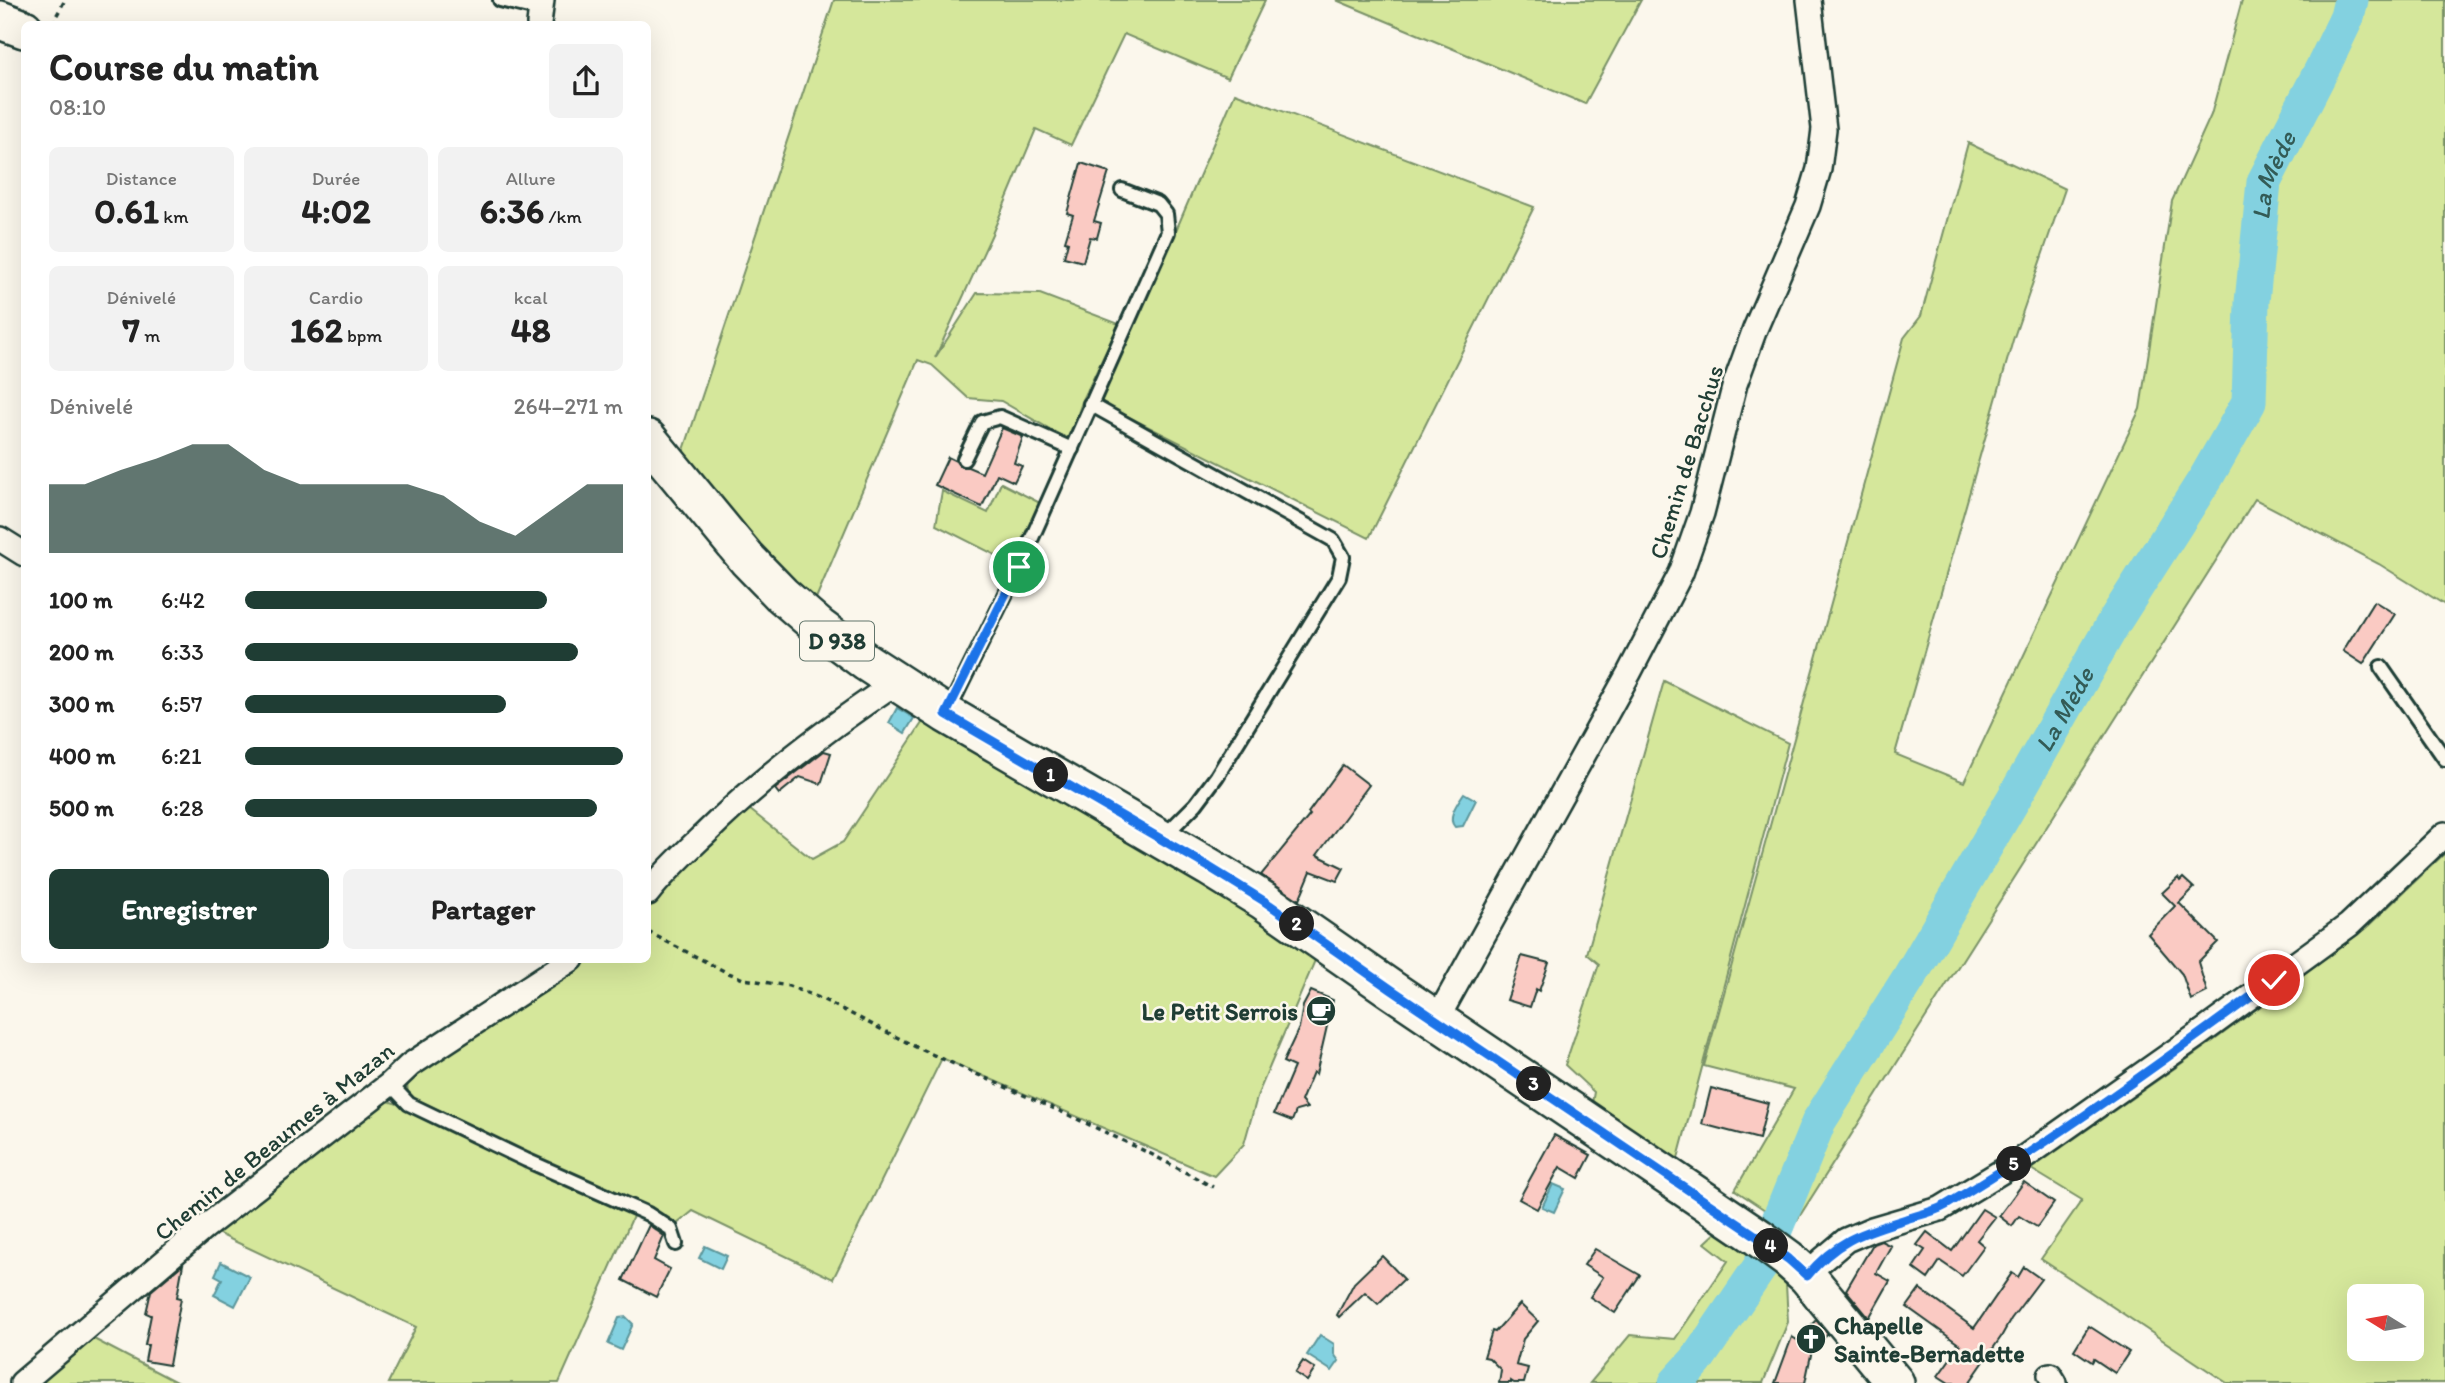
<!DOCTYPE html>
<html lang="fr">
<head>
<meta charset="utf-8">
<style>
	body { margin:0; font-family:Itim,sans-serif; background:#f2f2f2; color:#222; height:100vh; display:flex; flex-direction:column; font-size:26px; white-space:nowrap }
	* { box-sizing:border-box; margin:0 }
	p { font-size:23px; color:#767676 }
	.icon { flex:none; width:38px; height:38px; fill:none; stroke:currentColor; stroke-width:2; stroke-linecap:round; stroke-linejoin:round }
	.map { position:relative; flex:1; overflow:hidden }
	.sheet { position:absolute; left:21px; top:21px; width:630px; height:942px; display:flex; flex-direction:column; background:#fff; border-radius:10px; box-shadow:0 7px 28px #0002 }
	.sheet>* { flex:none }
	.needle { width:46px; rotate:281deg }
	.buttons { position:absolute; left:2347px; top:1284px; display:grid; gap:14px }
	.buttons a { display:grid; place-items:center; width:77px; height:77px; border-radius:10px; background:#fff; box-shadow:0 7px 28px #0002; font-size:35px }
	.pin { position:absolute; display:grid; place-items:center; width:60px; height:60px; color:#fff; margin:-30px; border:4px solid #fff; border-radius:50%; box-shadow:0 2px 7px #0007 }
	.km { position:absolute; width:35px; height:35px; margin:-18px; border-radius:50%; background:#222; color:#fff; font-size:19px; line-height:35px; text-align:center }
	.round { display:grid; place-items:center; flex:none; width:74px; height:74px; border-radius:10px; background:#f2f2f2 }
	.summary { display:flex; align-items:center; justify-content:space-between; height:119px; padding:0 28px }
	h1 { font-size:38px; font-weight:800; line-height:52px }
	.metrics { display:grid; grid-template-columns:repeat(3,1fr); gap:10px; height:119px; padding:7px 28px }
	.metrics div { display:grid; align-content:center; border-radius:10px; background:#f2f2f2; text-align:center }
	.metrics b { font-size:35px; font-weight:800 }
	.metrics small { font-size:19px; font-weight:400 }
	.metrics p { font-size:19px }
	.chart { height:196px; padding:14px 28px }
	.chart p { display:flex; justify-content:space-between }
	.chart svg { width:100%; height:126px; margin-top:7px; fill:#1f3d34; opacity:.7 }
	.button { display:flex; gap:14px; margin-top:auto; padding:14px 28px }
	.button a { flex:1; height:80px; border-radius:10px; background:#1f3d34; color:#fff; font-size:28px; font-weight:800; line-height:80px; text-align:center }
	.button a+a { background:#f2f2f2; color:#222 }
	ul { padding:0 28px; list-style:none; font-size:23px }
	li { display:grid; grid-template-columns:112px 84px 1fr; align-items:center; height:52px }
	li i { height:18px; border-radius:9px; background:#1f3d34 }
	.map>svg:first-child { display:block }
</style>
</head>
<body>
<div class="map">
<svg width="2445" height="1383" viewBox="0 0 2445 1383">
	<rect width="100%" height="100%" fill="#fbf7ec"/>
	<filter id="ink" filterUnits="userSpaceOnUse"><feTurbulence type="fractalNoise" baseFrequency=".0143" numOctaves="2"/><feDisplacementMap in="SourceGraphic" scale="14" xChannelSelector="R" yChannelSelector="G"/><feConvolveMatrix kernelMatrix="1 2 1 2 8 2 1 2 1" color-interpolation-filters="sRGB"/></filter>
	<g filter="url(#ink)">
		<!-- green -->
		<g fill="#d5e79b" stroke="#7a9268" stroke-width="2" fill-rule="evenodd">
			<polygon points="834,0 1265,0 1228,78 1124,34 1071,145 1036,129 992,234 935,358 977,293 1040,294 1119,324 1082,402 1069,440 1001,401 968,398 932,365 918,360 814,603 762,554 683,453"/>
			<polygon points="1336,0 1641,0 1585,104"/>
			<polygon points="2242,0 2445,0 2445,605 2379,564 2255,499 1792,1228 1735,1190 1794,1089 1704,1066 1904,338 1921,316 1968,143 2065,189 2013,340 1895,754 1964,782 2140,409 2172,201 2211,115"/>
			<polygon points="1235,93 1534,207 1369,538 1097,401 1174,235"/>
			<polygon points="1001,483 1040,503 1013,564 936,525 942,491 988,513"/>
			<polygon points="1664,681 1788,743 1677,1162 1592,1103 1594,1092 1565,1065 1599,964 1587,954"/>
			<polygon points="928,714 1319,951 1258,1094 1244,1144 1214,1176 942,1058 833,1279 693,1211 677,1224 650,1208 529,1154 408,1095 407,1081 416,1070 584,959 648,959 648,905 669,878 744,805 812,859 843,842"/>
			<path d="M2445 853V1383H2227L2041 1259 2082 1200 2031 1169 2209 1044 2366 928ZM2359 1297H2412V1349H2359Z"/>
			<polygon points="381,1099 401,1105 512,1160 634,1214 559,1383 388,1383 416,1327 217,1233"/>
			<polygon points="1722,1227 1786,1284 1788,1322 1763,1383 1590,1383 1630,1335 1675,1339 1728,1261 1705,1243"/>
			<polygon points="88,1336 178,1383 31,1383"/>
		</g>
		<!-- water -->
		<g fill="#83d1e0" stroke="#5b969b" stroke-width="2">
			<polygon points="897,708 914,718 905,733 889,723"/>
			<path d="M1464 793 1476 800 1463 826 1455 827C1446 818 1458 802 1464 793Z"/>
			<polygon points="1553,1184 1565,1189 1554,1212 1542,1207"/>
			<polygon points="705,1246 727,1256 721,1269 699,1258"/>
			<polygon points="221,1262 250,1277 235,1306 214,1295 222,1279 215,1275"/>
			<polygon points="626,1317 633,1324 621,1350 608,1344 619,1318"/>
			<polygon points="1320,1335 1334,1344 1334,1354 1339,1361 1332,1371 1307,1355"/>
		</g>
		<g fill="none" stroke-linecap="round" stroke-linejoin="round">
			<!-- river -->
			<path stroke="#83d1e0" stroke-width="35" id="s1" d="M1676 1383 1696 1361 1760 1267 1819 1121 1909 978 2014 798 2114 622 2207 476 2249 402 2252 302 2264 182 2325 63 2347 17 2351 0"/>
		</g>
		<!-- building -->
		<g fill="#facac3" stroke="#1f3d34" stroke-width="2">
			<polygon points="1081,163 1109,172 1094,221 1101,223 1097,238 1090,237 1083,262 1064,257 1068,242 1065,241 1073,215 1067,213"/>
			<polygon points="1002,428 1023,437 1014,463 1022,466 1014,482 997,474 982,507 935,485 948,457 956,461 961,467 968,467 982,473"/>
			<polygon points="2374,601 2395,614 2363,664 2343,651"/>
			<polygon points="824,751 831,753 821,784 800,777 779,794 775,789"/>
			<polygon points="1343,765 1369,785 1317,855 1344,868 1337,881 1311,871 1299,900 1261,875 1310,815 1308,813"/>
			<polygon points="2178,878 2180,881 2183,878 2194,888 2179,903 2218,942 2198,962 2207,992 2191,1000 2182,974 2148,934 2175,906 2162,893"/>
			<polygon points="1522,956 1549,963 1539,991 1536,989 1530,1007 1507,1000"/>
			<polygon points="1311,991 1333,1000 1316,1074 1313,1072 1301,1101 1307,1108 1296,1111 1292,1121 1274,1114 1294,1067 1283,1062 1299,1028 1303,1006"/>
			<polygon points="1711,1088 1768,1103 1759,1139 1702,1124"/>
			<polygon points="1554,1135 1591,1155 1579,1178 1560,1167 1537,1209 1519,1199"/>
			<polygon points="2024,1182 2054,1203 2037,1227 2019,1216 2012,1226 1999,1216"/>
			<polygon points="1982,1209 1995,1217 1977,1240 1984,1246 1962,1276 1940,1261 1928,1279 1913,1268 1925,1250 1917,1245 1927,1232 1952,1251"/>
			<polygon points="649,1225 664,1236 654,1260 670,1269 656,1297 623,1280"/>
			<polygon points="1881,1241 1891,1246 1876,1273 1890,1281 1869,1318 1846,1290 1873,1244"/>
			<polygon points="1595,1249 1640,1275 1615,1313 1590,1297 1603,1277 1584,1265"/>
			<polygon points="1382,1256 1404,1279 1378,1304 1365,1292 1339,1317 1337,1315 1354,1283"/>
			<polygon points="183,1264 177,1297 181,1298 169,1365 145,1361 148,1345 145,1345 151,1315 146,1313 151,1291"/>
			<polygon points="2024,1267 2041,1279 2011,1319 2001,1337 1969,1383 1949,1383 1938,1376 1960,1345 1907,1307 1920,1289 1974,1328 2012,1273 2018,1277"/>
			<polygon points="1520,1304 1538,1321 1523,1339 1516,1365 1528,1368 1524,1383 1514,1383 1511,1381 1511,1383 1499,1383 1501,1370 1489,1358 1484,1357 1492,1331 1495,1332"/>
			<polygon points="1816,1320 1828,1334 1812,1350 1805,1383 1775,1383 1792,1337 1797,1340"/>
			<polygon points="2089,1326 2129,1352 2115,1373 2094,1359 2092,1362 2074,1350"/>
			<polygon points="1303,1361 1315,1369 1307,1381 1295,1373"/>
		</g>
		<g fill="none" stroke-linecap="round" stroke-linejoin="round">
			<!-- lane casing -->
			<g stroke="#1f3d34" stroke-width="18">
				<g id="lane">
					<polyline points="500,0 541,10"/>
					<polyline points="1090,404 1333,540 1343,557 1339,577 1217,776 1196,804 1164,836"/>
					<polyline points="964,459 982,422 1000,417 1072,449"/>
					<polyline points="2381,667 2445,759"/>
					<polyline points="948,711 1019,567 1168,232 1166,214 1158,204 1122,190"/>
					<polyline points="390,1084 409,1104 526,1160 648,1214 671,1229 676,1244"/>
				</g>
			</g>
			<!-- street casing -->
			<g stroke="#1f3d34" stroke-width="28">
				<g id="street">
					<polyline points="539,24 542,0"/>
					<polyline points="0,539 24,554"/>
					<path d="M648 893C665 871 686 852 707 832 765 775 828 728 895 683"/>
					<polyline points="1437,1019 1629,673 1681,573 1702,513 1735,384 1755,329 1808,206 1819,169 1824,129 1809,0"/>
					<polyline points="1807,1276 1821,1261 1846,1240 1872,1229 1940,1209 2019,1161 2198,1035 2349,925 2445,834"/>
					<polyline points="2050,1375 2055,1383"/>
					<polyline points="22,1383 204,1228 390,1084 410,1065 572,959"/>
				</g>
			</g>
			<!-- primary casing -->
			<g stroke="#1f3d34" stroke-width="42">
				<g id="primary">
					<polyline points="0,20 24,29"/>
					<polyline points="648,439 747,559 781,594 819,627 866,662 946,714 1209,867 1264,901 1392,990 1758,1237 1788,1259 1807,1276 1895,1383"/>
				</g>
			</g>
			<!-- path -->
			<g stroke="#1f3d34" stroke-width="3.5" stroke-dasharray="5 5" stroke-linecap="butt">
				<polyline points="52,24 65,0"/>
				<polyline points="648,932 724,971 743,979 789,986 822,999 918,1048 1073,1117 1151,1154 1213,1187"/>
			</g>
			<!-- lane -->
			<use href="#lane" stroke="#fbf7ec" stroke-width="12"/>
			<!-- street -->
			<use href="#street" stroke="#fbf7ec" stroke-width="23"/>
			<!-- primary -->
			<use href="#primary" stroke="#fbf7ec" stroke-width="37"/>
		</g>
	</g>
	<g fill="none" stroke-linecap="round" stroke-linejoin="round" filter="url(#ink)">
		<!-- route casing -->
		<g stroke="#fff" stroke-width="14">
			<path id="route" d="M1019 567 946 714 1209 867 1264 901 1392 990 1758 1237 1788 1259 1807 1276C1838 1239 1862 1233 1906 1219 1919 1215 1934 1212 1946 1205 2059 1137 2167 1058 2274 980"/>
		</g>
		<!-- route -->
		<use href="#route" stroke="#1a73e8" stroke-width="9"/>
	</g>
	<!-- icons -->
	<defs>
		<g id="cafe-disc" transform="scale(1.575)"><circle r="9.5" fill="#1f3d34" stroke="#fbf7ec"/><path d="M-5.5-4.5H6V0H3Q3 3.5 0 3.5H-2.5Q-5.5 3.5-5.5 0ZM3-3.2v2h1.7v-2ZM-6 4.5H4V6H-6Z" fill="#fff"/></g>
		<g id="church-disc" transform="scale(1.575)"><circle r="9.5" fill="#1f3d34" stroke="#fbf7ec"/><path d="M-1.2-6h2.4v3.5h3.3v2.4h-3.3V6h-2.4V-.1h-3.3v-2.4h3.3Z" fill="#fff"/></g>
	</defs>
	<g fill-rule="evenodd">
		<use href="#cafe-disc" x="1321" y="1011"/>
		<use href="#church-disc" x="1811" y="1339"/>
	</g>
	<g text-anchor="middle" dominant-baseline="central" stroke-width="5" stroke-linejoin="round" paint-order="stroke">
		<!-- shield labels -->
		<rect fill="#fbf7ec" stroke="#61756b" stroke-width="2" x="800" y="621.5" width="74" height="39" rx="5"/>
		<g font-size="23" font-weight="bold" fill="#1f3d34">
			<text x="837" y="641">D 938</text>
		</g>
		<!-- street labels -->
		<g font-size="24" fill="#1f3d34" stroke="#fbf7ec">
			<text transform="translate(1686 462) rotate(-73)">Chemin de Bacchus</text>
			<text transform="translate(274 1141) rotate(-39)">Chemin de Beaumes à Mazan</text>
		</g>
		<!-- poi labels -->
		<g font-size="24" font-weight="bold" fill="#1f3d34" stroke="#fbf7ec" text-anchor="end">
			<text x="1298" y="1011">Le Petit Serrois</text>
			<text x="1834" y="1325" text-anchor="start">Chapelle<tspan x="1834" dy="28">Sainte-Bernadette</tspan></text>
		</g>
		<!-- water labels -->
		<g font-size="26" font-style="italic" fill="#335b56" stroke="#fbf7ec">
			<text stroke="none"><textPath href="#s1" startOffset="1368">La Mède</textPath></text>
			<text stroke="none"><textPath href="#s1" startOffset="780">La Mède</textPath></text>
		</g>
	</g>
</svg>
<div class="buttons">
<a><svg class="needle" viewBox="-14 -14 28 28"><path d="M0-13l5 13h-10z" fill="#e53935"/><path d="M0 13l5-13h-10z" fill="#767676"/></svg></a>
</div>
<div class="pin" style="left:1019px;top:567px;background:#1e9e55"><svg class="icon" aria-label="arrive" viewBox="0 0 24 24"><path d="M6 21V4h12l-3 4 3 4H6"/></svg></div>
<div class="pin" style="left:2274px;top:980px;background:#d93025"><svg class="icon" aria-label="check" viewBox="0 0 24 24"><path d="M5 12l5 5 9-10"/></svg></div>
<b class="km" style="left:1051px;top:775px">1</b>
<b class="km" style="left:1297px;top:924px">2</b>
<b class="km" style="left:1534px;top:1084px">3</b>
<b class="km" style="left:1771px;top:1246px">4</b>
<b class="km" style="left:2014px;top:1164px">5</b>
<section class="sheet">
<div class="summary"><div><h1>Course du matin</h1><p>08:10</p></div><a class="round"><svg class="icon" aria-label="share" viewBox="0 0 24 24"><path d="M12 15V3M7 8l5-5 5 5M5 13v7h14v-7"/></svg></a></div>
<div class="metrics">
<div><p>Distance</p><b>0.61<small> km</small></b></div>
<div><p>Durée</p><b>4:02</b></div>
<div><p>Allure</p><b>6:36<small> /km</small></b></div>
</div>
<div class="metrics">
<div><p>Dénivelé</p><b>7<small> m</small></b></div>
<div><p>Cardio</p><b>162<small> bpm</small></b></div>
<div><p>kcal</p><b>48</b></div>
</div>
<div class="chart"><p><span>Dénivelé</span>264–271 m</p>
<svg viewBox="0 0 160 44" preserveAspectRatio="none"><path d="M0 44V20L10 20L20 15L30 11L40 6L50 6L60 15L70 20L80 20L90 20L100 20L110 24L120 33L130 38L140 29L150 20L160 20V44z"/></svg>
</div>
<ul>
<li><b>100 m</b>6:42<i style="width:80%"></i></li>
<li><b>200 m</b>6:33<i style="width:88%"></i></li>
<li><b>300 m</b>6:57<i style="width:69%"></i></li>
<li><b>400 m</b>6:21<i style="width:100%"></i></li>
<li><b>500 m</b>6:28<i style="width:93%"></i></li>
</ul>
<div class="button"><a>Enregistrer</a><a>Partager</a></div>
</section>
</div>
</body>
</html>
